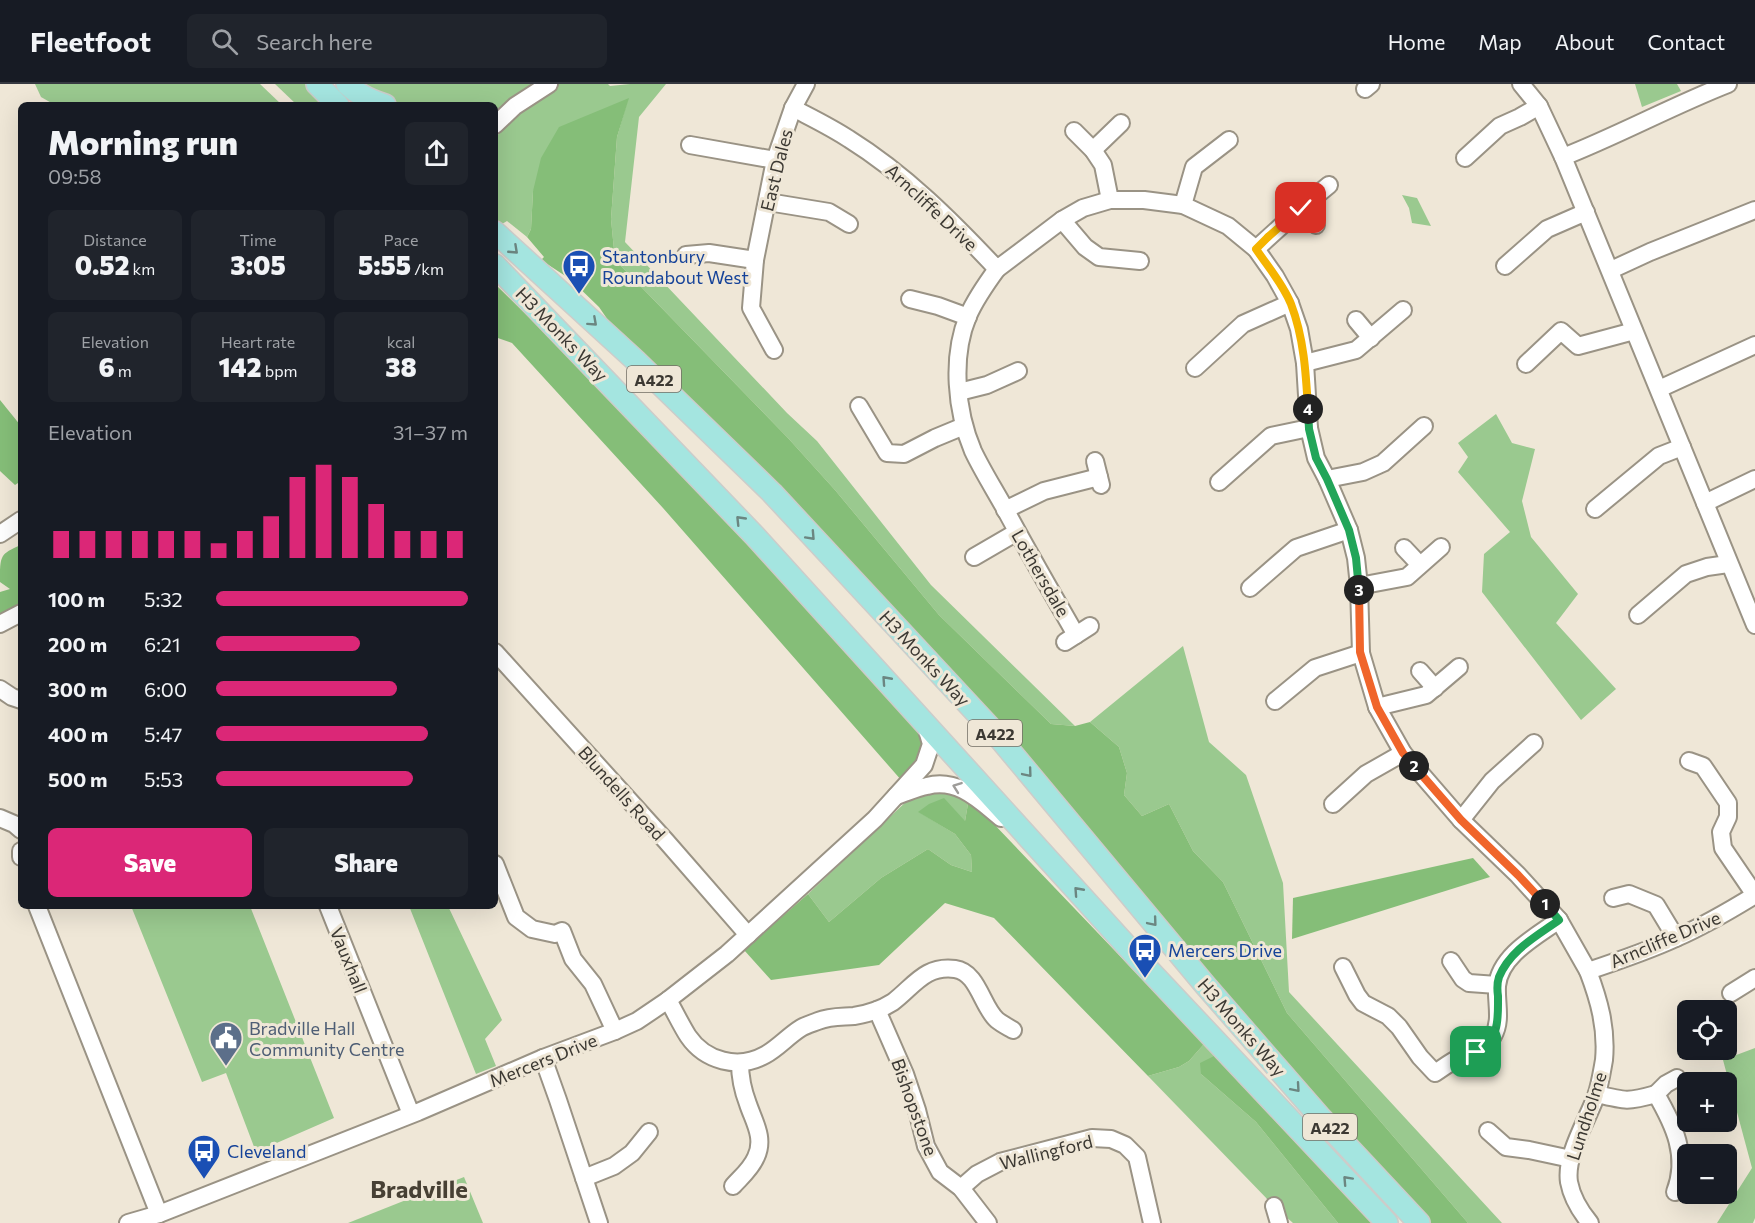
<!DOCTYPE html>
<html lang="en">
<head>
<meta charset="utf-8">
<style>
	body { margin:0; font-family:Commissioner,sans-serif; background:#20242c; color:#f1f3f6; height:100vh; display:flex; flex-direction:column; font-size:22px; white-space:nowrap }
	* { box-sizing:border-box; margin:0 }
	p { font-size:20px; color:#9ea1a6 }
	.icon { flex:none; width:33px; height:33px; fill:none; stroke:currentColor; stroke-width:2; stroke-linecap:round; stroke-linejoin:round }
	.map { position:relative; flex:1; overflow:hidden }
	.details { position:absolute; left:18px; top:18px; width:480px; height:807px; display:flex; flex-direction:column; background:#171b24; border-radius:9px; box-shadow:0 6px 24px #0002 }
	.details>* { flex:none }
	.fabs { position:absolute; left:1677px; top:916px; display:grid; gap:12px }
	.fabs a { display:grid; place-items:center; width:60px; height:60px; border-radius:9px; background:#171b24; box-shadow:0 6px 24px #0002; font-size:30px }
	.pin { position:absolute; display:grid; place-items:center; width:51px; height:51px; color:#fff; margin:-26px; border-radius:12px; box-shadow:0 3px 9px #0006 }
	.km { position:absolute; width:30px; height:30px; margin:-15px; border-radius:50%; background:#222; color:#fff; font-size:16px; line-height:30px; text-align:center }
	.round { display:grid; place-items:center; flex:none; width:63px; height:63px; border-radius:9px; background:#20242c }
	.summary { display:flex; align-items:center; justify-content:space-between; height:102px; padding:0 30px }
	h1 { font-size:33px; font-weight:800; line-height:45px }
	.metrics { display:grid; grid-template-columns:repeat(3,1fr); gap:9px; height:102px; padding:6px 30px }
	.metrics div { display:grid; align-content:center; border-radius:9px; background:#20242c; text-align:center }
	.metrics b { font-size:26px; font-weight:800 }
	.metrics small { font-size:16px; font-weight:400 }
	.metrics p { font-size:16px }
	.chart { height:168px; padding:12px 30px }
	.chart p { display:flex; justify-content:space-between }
	.chart svg { width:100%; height:108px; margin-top:6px; stroke:#db2777; stroke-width:6 }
	.button { display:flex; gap:12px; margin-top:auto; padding:12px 30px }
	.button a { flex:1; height:69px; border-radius:9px; background:#db2777; color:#fff; font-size:24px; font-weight:800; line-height:69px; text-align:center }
	.button a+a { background:#20242c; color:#f1f3f6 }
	ul { padding:0 30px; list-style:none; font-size:20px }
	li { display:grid; grid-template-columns:96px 72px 1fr; align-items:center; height:45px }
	li i { height:15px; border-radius:8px; background:#db2777 }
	header { display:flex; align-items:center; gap:36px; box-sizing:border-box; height:84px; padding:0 30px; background:#171b24; border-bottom:2px solid #363941 }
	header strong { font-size:28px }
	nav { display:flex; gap:33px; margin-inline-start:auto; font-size:21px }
	.search { width:420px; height:54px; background:#20242c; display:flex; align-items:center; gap:15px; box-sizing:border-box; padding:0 21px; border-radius:9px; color:#9ea1a6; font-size:22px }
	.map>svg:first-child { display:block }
</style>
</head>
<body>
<header>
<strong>Fleetfoot</strong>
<div class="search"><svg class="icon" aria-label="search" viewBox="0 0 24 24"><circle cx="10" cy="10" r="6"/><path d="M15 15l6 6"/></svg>Search here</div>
<nav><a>Home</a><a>Map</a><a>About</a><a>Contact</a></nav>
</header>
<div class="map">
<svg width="1755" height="1139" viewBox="0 0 1755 1139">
	<rect width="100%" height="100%" fill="#efe7d7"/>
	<!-- green -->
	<g fill="#9ac98f">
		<polygon points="35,0 260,0 282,21 55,21 41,13"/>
		<polygon points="275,0 317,0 338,21 297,21"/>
		<polygon points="350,0 608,0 610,2 630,0 666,0 639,33 625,158 787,329 817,357 931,501 1075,642 1051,640 939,531 835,406 788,354 615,176 611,135 617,53 628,15 533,107 531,145 527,153 507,137 502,140 495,134 495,56 515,22 495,25 495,21 385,21"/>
		<polygon points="1635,0 1677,0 1681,7 1642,23"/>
		<polygon points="1402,111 1417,114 1431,142 1412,139 1409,124"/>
		<polygon points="1496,330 1512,359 1535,365 1522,417 1531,453 1578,510 1556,539 1616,605 1581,636 1482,508 1484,470 1510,448 1458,388 1468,373 1458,359"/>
		<polygon points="1183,562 1209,658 1246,691 1283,799 1289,908 1502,1139 1468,1139 1287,929 1223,798 1193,767 1169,720 1142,732 1124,711 1127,689 1119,663 1090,638"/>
		<polygon points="937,705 969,714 965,737 919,728 955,750 971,771 972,788 951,781 928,765 881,794 829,838 808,810 909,715"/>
		<polygon points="131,822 250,822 334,1034 256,1068 226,989 202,998"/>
		<polygon points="409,822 448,822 502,936 485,955 496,982 476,990"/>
		<polygon points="1204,960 1359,1109 1387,1139 1372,1139 1241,998 1201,990 1256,1038 1338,1139 1293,1139 1274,1122 1148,992 1179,983 1189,977"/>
		<polygon points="1755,964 1755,1134 1753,1139 1717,1139 1752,1084 1723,976"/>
		<polygon points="464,1093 483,1139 348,1139"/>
	</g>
	<!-- forest -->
	<g fill="#85be78">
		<polygon points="629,14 617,53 611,135 615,176 788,354 835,406 939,531 1051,640 1075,642 1090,638 1119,663 1127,689 1124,711 1142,732 1169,720 1193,767 1223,798 1287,929 1468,1139 1419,1139 995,649 636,277 599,223 570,195 541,176 544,173 527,153 531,145 533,107 541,74 559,43"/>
		<polygon points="495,200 545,249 571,267 923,650 923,676 902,697 663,424 512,259 495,253"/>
		<polygon points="0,316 21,342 21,397 15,401 0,387"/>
		<path d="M21 461V529L0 540V508L10 505 0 498C0 471 0 470 21 461Z"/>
		<polygon points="944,714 965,737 969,714 1204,960 1189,977 1179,983 1148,992 994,834 945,819 879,881 771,896 744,866 808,810 829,838 881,794 928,765 951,781 972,788 971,771 955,750 918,728 929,720"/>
		<polygon points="1473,774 1490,793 1292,855 1293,814"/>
		<polygon points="1214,972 1372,1139 1338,1139 1256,1038 1201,990 1200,979"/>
	</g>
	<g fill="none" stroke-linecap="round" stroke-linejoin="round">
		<!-- minor casing -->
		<g stroke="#9a9385" stroke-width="20">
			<g id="minor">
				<polyline points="1521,0 1539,22 1563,73 1755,541"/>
				<polyline points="1365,5 1371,0"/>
				<path d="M793 24C812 34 831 43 849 55 905 90 952 137 997 185L1062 136 1083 124 1110 116H1144L1183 121 1228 142 1256 165 1275 192 1290 219 1299 245 1305 279 1309 344 1316 374 1327 395 1349 446 1356 474 1359 502 1361 569 1377 623 1403 669 1461 736 1518 791 1559 836 1588 887C1618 877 1648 867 1676 854 1703 842 1729 827 1755 811"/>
				<polyline points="495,41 515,22 549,0"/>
				<polyline points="1074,47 1093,66 1103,81 1110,116"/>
				<polyline points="690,61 775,76"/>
				<polyline points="1093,66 1121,39"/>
				<path d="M1563 73C1619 51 1672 22 1728 0"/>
				<polyline points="1465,74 1500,42 1520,33 1539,22"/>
				<polyline points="768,118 829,128 849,140"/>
				<polyline points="1183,121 1194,83 1229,56"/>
				<polyline points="1301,124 1316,141"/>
				<polyline points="1062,136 1085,163 1099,173 1140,177"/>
				<polyline points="1256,165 1301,124 1329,101"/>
				<polyline points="686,171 709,169 755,176"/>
				<polyline points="1505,182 1547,145 1586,128"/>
				<path d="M997 185C986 200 975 216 968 232 951 273 956 327 973 367 982 386 994 405 1004 423 1027 466 1052 509 1076 551"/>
				<polyline points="1611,186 1650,168 1755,126"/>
				<polyline points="910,215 938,222 968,233"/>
				<polyline points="1356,236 1371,254"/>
				<polyline points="774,266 751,224 755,176 775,76 793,24 806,0"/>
				<polyline points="1305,279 1356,266 1403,226"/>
				<polyline points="1526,280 1561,247 1578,262 1634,247"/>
				<polyline points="1195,284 1243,240 1290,219"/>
				<polyline points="1659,305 1755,261"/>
				<polyline points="959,308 987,301 1018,287"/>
				<polyline points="859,322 887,369 904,370 935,354 964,342"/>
				<polyline points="1095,377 1099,393"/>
				<polyline points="1327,395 1363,388 1383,379 1424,342"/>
				<polyline points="1219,398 1271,352 1309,344"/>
				<polyline points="1705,419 1755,395"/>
				<polyline points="1595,425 1659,372 1682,363"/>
				<polyline points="1005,426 1044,407 1099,393 1101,401"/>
				<polyline points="0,450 21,436"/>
				<polyline points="1404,464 1420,481"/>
				<polyline points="974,473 1017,448"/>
				<polyline points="1359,502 1407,493 1441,463"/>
				<polyline points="1250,504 1296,464 1349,446"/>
				<polyline points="1638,531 1686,490 1707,483 1728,480"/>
				<polyline points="0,540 21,529"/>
				<polyline points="1065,558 1090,542"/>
				<polyline points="495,568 666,757 748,851"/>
				<polyline points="1420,587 1435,604"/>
				<polyline points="0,605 12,613 21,616"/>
				<polyline points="1275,617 1315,584 1361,569"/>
				<polyline points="1377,623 1426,611 1459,583"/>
				<polyline points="1689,677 1703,682 1728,719 1728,733 1721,748 1723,764 1755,811"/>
				<path d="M896 712C906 709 916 704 927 702 958 694 979 716 1001 734"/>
				<polyline points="1333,720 1366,690 1403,669"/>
				<polyline points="0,734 14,740 21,746"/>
				<polyline points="1461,736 1492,697 1534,659"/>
				<polyline points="21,767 21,773"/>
				<polyline points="495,780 516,833 532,845 555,850 562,847 573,875 593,900 615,947"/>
				<polyline points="1613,814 1629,810 1656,821 1676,854"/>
				<polyline points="37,822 159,1130"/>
				<polyline points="328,822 411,1030"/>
				<polyline points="1451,877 1463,895 1469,899 1497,901"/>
				<path d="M1343 883 1357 911 1363 919 1388 932 1399 943 1420 973 1435 989C1443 984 1450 978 1459 974 1472 968 1485 966 1493 952 1502 937 1496 919 1497 902 1500 871 1537 852 1559 836"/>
				<path d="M1588 887C1599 916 1607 944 1604 976 1602 987 1600 1001 1596 1012 1587 1037 1565 1071 1569 1098 1572 1114 1580 1127 1590 1139"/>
				<polyline points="1731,909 1755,894"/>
				<path d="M668 916C675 928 681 941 688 952 705 977 738 986 765 971 778 964 788 952 801 944 806 941 813 939 818 937 830 932 842 933 854 932 867 930 882 925 893 918 914 902 925 881 955 885 978 888 982 923 997 936 1002 940 1008 943 1013 946"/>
				<polyline points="877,926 905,990 917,1026 926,1062 940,1088 961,1104 988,1139"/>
				<polyline points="543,974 558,1016 599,1139"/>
				<path d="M1597 1010C1625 1017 1628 1018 1656 1010 1674 1041 1689 1072 1675 1108"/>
				<polyline points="1656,1010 1666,1000 1677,994"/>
				<polyline points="1488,1047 1506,1063 1529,1066 1571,1075"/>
				<polyline points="584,1094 614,1082 632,1069 649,1048"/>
				<path d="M733 1102C741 1093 751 1085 756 1073 765 1054 754 1038 748 1020 743 1007 740 994 740 979"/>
				<polyline points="961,1104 977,1090 1000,1078 1092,1054 1111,1055 1125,1061 1137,1073 1152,1139"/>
				<polyline points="1274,1122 1279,1139"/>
				<polyline points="128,1139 159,1130 418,1028 543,974 615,947 637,937 668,916 727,870 875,735 924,681 931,660 925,639"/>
			</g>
		</g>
		<!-- major casing -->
		<g stroke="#ccccca" stroke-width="24">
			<g id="major">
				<polyline points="317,0 338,21"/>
				<path d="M347 0C357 10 372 17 385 21"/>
				<polyline points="495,148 636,277 772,409 995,649 1205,901 1319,1032 1419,1139"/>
				<polyline points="495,181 755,452 1135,871 1387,1139"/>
			</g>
		</g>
		<!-- minor -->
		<use href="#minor" stroke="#fff" stroke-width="16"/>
		<!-- major -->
		<use href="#major" stroke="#a4e5e0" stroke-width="21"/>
	</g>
	<!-- one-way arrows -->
	<defs><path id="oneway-chevron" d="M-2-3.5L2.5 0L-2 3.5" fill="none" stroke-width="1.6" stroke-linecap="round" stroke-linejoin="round" transform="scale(1.5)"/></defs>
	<g stroke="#6b8681">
		<use href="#oneway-chevron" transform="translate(514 166) rotate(43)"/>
		<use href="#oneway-chevron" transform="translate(593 238) rotate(42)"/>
		<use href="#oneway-chevron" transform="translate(740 436) rotate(-134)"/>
		<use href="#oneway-chevron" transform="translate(811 452) rotate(47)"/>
		<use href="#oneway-chevron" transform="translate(886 596) rotate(-132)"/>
		<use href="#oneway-chevron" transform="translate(1028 689) rotate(50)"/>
		<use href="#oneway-chevron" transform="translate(1078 807) rotate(-132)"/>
		<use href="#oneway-chevron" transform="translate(1153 838) rotate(50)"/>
		<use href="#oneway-chevron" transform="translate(1296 1004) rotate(49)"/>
		<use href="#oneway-chevron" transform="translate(1347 1096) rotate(-133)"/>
	</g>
	<use stroke="#9e9c99" href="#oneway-chevron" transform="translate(957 703) rotate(-160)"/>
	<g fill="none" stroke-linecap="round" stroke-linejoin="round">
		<!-- split-1 casing -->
		<g stroke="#fff" stroke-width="12">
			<path id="split-1" d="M1476 968C1500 953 1498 937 1498 912 1497 905 1497 899 1499 893 1510 866 1537 852 1559 836L1545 820"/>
		</g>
		<!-- split-2 casing -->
		<g stroke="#fff" stroke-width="12">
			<polyline id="split-2" points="1414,682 1461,736 1518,791 1545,820"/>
		</g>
		<!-- split-3 casing -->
		<g stroke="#fff" stroke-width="12">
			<polyline id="split-3" points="1359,506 1360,568 1377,623 1403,669 1414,682"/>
		</g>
		<!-- split-4 casing -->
		<g stroke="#fff" stroke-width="12">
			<polyline id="split-4" points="1308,325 1309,345 1316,374 1327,395 1349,446 1356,474 1359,506"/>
		</g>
		<!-- split-5 casing -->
		<g stroke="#fff" stroke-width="12">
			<path id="split-5" d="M1268 153 1256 165C1268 183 1283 200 1291 220 1304 254 1306 290 1308 325"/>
		</g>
		<!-- split-6 casing -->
		<g stroke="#fff" stroke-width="12">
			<polyline id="split-6" points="1268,153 1301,124"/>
		</g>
		<!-- split-1 -->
		<use href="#split-1" stroke="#22a559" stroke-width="8"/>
		<!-- split-2 -->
		<use href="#split-2" stroke="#f0652b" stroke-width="8"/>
		<!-- split-3 -->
		<use href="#split-3" stroke="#f0652b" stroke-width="8"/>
		<!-- split-4 -->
		<use href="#split-4" stroke="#22a559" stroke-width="8"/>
		<!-- split-5 -->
		<use href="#split-5" stroke="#f5b400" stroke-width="8"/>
		<!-- split-6 -->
		<use href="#split-6" stroke="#f5b400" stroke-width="8"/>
	</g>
	<!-- icons -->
	<defs>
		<g id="bus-pin" transform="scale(1.725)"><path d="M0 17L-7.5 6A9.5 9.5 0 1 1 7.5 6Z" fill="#1a4fb4" stroke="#efe7d7"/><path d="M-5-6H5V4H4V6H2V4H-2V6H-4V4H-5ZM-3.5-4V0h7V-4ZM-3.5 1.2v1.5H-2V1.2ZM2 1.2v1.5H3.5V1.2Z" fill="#fff"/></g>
		<g id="civic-pin" transform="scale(1.725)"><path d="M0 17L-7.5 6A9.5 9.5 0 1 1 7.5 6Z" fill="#5c6f8a" stroke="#efe7d7"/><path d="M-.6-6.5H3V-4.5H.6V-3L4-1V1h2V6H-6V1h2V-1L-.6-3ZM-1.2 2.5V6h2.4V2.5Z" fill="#fff"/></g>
	</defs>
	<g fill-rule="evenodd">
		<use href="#bus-pin" x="579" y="182"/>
		<use href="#bus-pin" x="1145" y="866"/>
		<use href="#civic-pin" x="226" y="954"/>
		<use href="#bus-pin" x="204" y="1067"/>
	</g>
	<g text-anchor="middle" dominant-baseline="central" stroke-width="6" stroke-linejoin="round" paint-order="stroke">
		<!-- shield labels -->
		<g fill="#efe7d7" stroke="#726d64" stroke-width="1.5">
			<rect x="627" y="282" width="54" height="26" rx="4.5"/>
			<rect x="968" y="636" width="54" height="26" rx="4.5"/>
			<rect x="1303" y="1030" width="54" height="26" rx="4.5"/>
		</g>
		<g font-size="16" font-weight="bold" fill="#3c3933">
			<text x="654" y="295">A422</text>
			<text x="995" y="649">A422</text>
			<text x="1330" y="1043">A422</text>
		</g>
		<!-- street labels -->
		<g font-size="18" fill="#3c3933" stroke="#efe7d7">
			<text transform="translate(776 86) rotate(-76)">East Dales</text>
			<text transform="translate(932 123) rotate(43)">Arncliffe Drive</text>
			<text transform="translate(562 250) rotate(46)">H3 Monks Way</text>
			<text transform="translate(1041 489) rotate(60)">Lothersdale</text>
			<text transform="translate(925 574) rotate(47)">H3 Monks Way</text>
			<text transform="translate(622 709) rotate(48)">Blundells Road</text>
			<text transform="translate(1665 855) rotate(-23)">Arncliffe Drive</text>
			<text transform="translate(349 876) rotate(68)">Vauxhall</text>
			<text transform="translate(1242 943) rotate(49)">H3 Monks Way</text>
			<text transform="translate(543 976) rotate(-22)">Mercers Drive</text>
			<text transform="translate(915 1023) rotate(70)">Bishopstone</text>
			<text transform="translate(1586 1032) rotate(-72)">Lundholme</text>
			<text transform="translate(1046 1068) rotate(-14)">Wallingford</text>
		</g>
		<!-- transit labels -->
		<g font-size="18" fill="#164399" stroke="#efe7d7" text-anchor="start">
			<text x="602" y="172">Stantonbury<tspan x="602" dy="21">Roundabout West</tspan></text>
			<text x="1168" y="866">Mercers Drive</text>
			<text x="227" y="1067">Cleveland</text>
		</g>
		<!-- service labels -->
		<g font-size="18" fill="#4e5e75" stroke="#efe7d7" text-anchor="start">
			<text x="249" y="944">Bradville Hall<tspan x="249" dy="21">Community Centre</tspan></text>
		</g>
		<!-- district labels -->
		<g font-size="24" font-weight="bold" fill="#474034" stroke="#efe7d7">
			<text x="419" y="1104">Bradville</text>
		</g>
	</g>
</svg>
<div class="fabs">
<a><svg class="icon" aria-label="locate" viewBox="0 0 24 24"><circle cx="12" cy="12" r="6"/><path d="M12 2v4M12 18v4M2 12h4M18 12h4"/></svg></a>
<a>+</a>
<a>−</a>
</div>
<div class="pin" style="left:1476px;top:968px;background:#1e9e55"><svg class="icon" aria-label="arrive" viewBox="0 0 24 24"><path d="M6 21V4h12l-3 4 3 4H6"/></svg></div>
<div class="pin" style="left:1301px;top:124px;background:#d93025"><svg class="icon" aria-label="check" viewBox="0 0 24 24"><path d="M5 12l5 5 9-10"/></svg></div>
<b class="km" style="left:1545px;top:820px">1</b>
<b class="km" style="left:1414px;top:682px">2</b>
<b class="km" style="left:1359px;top:506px">3</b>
<b class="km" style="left:1308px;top:325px">4</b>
<section class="details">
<div class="summary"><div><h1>Morning run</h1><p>09:58</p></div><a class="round"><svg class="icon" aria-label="share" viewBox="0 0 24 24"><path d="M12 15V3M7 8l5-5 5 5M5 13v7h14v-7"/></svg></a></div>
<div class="metrics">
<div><p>Distance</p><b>0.52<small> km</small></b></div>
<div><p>Time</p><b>3:05</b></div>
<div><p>Pace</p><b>5:55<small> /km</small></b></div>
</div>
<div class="metrics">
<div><p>Elevation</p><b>6<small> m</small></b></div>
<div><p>Heart rate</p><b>142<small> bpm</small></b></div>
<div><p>kcal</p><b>38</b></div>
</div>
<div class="chart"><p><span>Elevation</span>31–37 m</p>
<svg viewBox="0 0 160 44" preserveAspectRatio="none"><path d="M5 44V33M15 44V33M25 44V33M35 44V33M45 44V33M55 44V33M65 44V38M75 44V33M85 44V27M95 44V11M105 44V6M115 44V11M125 44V22M135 44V33M145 44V33M155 44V33"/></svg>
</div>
<ul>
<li><b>100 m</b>5:32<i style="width:100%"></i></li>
<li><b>200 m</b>6:21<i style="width:57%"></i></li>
<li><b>300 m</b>6:00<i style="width:72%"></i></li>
<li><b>400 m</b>5:47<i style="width:84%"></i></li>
<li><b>500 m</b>5:53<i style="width:78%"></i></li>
</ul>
<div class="button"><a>Save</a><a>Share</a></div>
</section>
</div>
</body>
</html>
